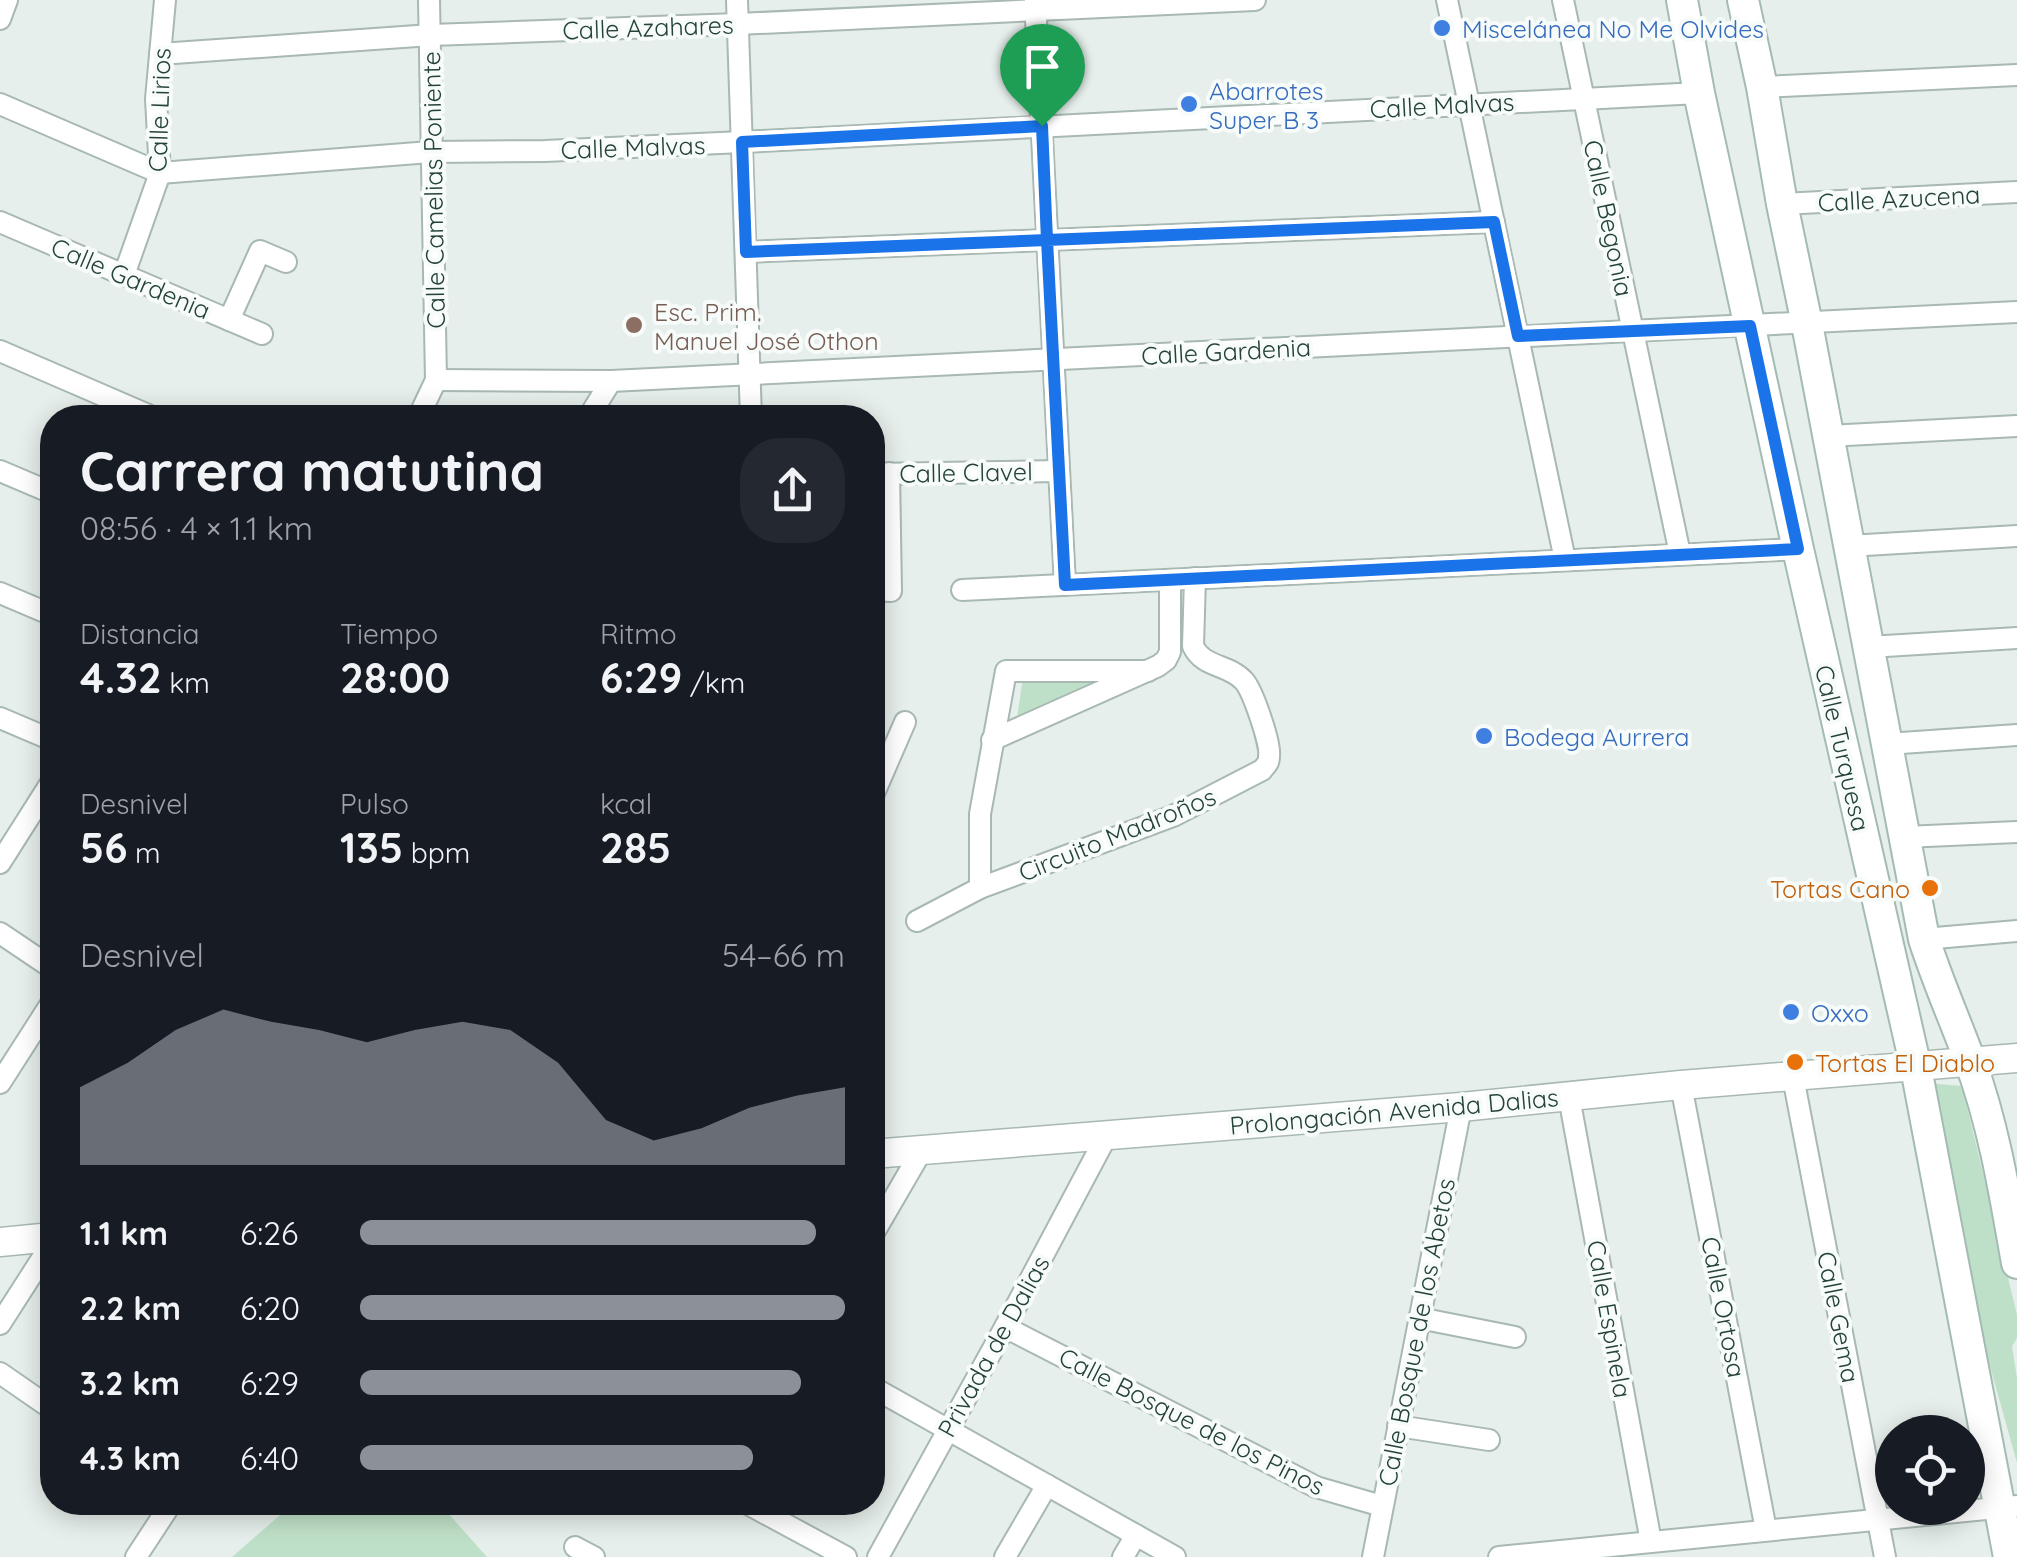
<!DOCTYPE html>
<html lang="es">
<head>
<meta charset="utf-8">
<style>
	body { margin:0; font-family:Quicksand,sans-serif; background:#242831; color:#f1f3f6; height:100vh; display:flex; flex-direction:column; font-size:38px; white-space:nowrap }
	* { box-sizing:border-box; margin:0 }
	p { font-size:32px; color:#9ea1a6 }
	.icon { flex:none; width:55px; height:55px; fill:none; stroke:currentColor; stroke-width:2; stroke-linecap:round; stroke-linejoin:round }
	.map { position:relative; flex:1; overflow:hidden }
	.panel { position:absolute; left:40px; top:405px; width:845px; height:1110px; display:flex; flex-direction:column; background:#171b24; border-radius:40px; box-shadow:0 5px 25px #0003 }
	.panel>* { flex:none }
	.controls { position:absolute; left:1875px; top:1415px; display:grid; gap:20px }
	.controls a { display:grid; place-items:center; width:110px; height:110px; border-radius:50%; background:#171b24; box-shadow:0 5px 25px #0003; font-size:50px }
	.pin { position:absolute; display:grid; place-items:center; width:85px; height:85px; color:#fff; margin:-102px -42px; border-radius:50% 50% 50% 0; rotate:-45deg; box-shadow:0 0 10px #0007 }
	.pin .icon { rotate:45deg }
	.round { display:grid; place-items:center; flex:none; width:105px; height:105px; border-radius:40px; background:#242831 }
	.overview { display:flex; align-items:center; justify-content:space-between; height:170px; padding:0 40px }
	h1 { font-size:55px; font-weight:700; line-height:75px }
	.metrics { display:grid; grid-template-columns:repeat(3,1fr); gap:15px; height:170px; padding:10px 40px }
	.metrics div { display:grid; align-content:center }
	.metrics b { font-size:42px; font-weight:700 }
	.metrics small { font-size:28px; font-weight:400 }
	.metrics p { font-size:28px }
	.chart { height:280px; padding:20px 40px }
	.chart p { display:flex; justify-content:space-between }
	.chart svg { width:100%; height:180px; margin-top:10px; fill:#8c9099; opacity:.7 }
	ul { padding:0 40px; list-style:none; font-size:32px }
	li { display:grid; grid-template-columns:160px 120px 1fr; align-items:center; height:75px }
	li i { height:25px; border-radius:12px; background:#8c9099 }
	.map>svg:first-child { display:block }
</style>
</head>
<body>
<div class="map">
<svg width="2017" height="1557" viewBox="0 0 2017 1557">
	<rect width="100%" height="100%" fill="#e6efeb"/>
	<!-- green -->
	<g fill="#bfe0c8">
		<polygon points="1023,678 1100,679 1017,718"/>
		<polygon points="1926,1083 1962,1086 2017,1315 2017,1338 2012,1346 2017,1378 2017,1463 1983,1341"/>
		<polygon points="294,1503 439,1503 487,1557 232,1557"/>
	</g>
	<g fill="none" stroke-linecap="round" stroke-linejoin="round">
		<!-- minor casing -->
		<g stroke="#a8b8b2" stroke-width="24">
			<g id="minor">
				<polyline points="737,0 751,418"/>
				<polyline points="1035,0 1065,585"/>
				<polyline points="1447,0 1565,560"/>
				<polyline points="1563,0 1680,554"/>
				<polyline points="0,19 7,0"/>
				<polyline points="160,54 431,35 738,24 1255,0"/>
				<polyline points="1762,87 2017,75"/>
				<polyline points="0,104 160,173 430,152 545,151 742,142 1699,93"/>
				<polyline points="1782,204 2017,192"/>
				<polyline points="0,222 262,334"/>
				<polyline points="746,252 1494,222"/>
				<polyline points="124,275 160,173 156,99 165,0"/>
				<polyline points="229,320 260,251 286,262"/>
				<polyline points="0,351 155,418"/>
				<polyline points="436,380 611,381 2017,312"/>
				<polyline points="418,418 436,380 429,0"/>
				<polyline points="588,418 611,381"/>
				<polyline points="1828,436 2017,426"/>
				<polyline points="0,471 52,493"/>
				<polyline points="872,474 1059,471"/>
				<polyline points="1849,546 2017,536"/>
				<polyline points="872,590 891,591 889,473"/>
				<polyline points="962,590 1798,549"/>
				<polyline points="0,593 52,615"/>
				<polyline points="1869,647 2017,638"/>
				<polyline points="0,718 52,740"/>
				<polyline points="992,740 1158,666 1166,660 1170,652 1170,580"/>
				<polyline points="1887,744 2017,735"/>
				<polyline points="872,798 905,722"/>
				<polyline points="1905,837 2017,832"/>
				<polyline points="0,863 52,781"/>
				<polyline points="980,888 980,814 1006,671 1148,671"/>
				<path d="M917 921 980 888 1173 816 1262 770C1267 764 1269 763 1269 756 1271 744 1253 691 1244 681 1229 664 1203 668 1193 646L1195 578"/>
				<polyline points="0,933 52,968"/>
				<polyline points="1924,939 2017,931"/>
				<polyline points="1793,1077 1885,1557"/>
				<polyline points="0,1083 52,1002"/>
				<polyline points="1681,1085 1766,1530"/>
				<polyline points="1569,1097 1651,1542"/>
				<polyline points="872,1236 922,1150"/>
				<polyline points="1419,1318 1515,1337"/>
				<polyline points="0,1324 52,1243"/>
				<polyline points="1005,1327 1316,1487 1382,1506"/>
				<polyline points="0,1373 52,1409"/>
				<polyline points="872,1387 1175,1557"/>
				<polyline points="1398,1426 1489,1440"/>
				<polyline points="744,1502 846,1557"/>
				<polyline points="575,1547 594,1557"/>
				<polyline points="136,1557 172,1502"/>
				<polyline points="878,1557 1005,1327 1107,1135"/>
				<polyline points="1005,1557 1047,1485"/>
				<polyline points="1123,1557 1136,1535"/>
				<polyline points="1373,1557 1461,1107"/>
				<polyline points="1499,1557 2017,1506"/>
			</g>
		</g>
		<!-- tertiary casing -->
		<g stroke="#a8b8b2" stroke-width="31">
			<g id="tertiary">
				<polyline points="872,1154 1461,1107 1681,1085 2017,1058"/>
				<polyline points="0,1242 52,1237"/>
			</g>
		</g>
		<!-- secondary casing -->
		<g stroke="#a4bbb3" stroke-width="34">
			<g id="secondary">
				<polyline points="1682,0 1699,93 1798,549 1916,1068 2009,1557"/>
				<path d="M1743 0 1762 87 1782 204 1807 324 1924 939C1937 980 1955 1020 1970 1061 1994 1126 2005 1195 2017 1263"/>
			</g>
		</g>
		<!-- minor -->
		<use href="#minor" stroke="#fff" stroke-width="20"/>
		<!-- tertiary -->
		<use href="#tertiary" stroke="#fff" stroke-width="28"/>
		<!-- secondary -->
		<use href="#secondary" stroke="#fff" stroke-width="30"/>
	</g>
	<g fill="none" stroke-linecap="round" stroke-linejoin="round">
		<!-- route casing -->
		<g stroke="#fff" stroke-width="20">
			<polyline id="route" points="1042,126 742,142 746,252 1047,240 1065,585 1798,549 1750,326 1518,336 1494,222 1047,240 1042,126"/>
		</g>
		<!-- route -->
		<use href="#route" stroke="#1a73e8" stroke-width="12"/>
	</g>
	<!-- markers -->
	<g fill="#3f7fe0" stroke="#f7fbf9" stroke-width="4">
		<circle cx="1442" cy="28" r="10"/>
		<circle cx="1189" cy="104" r="10"/>
		<circle cx="1484" cy="736" r="10"/>
		<circle cx="1791" cy="1012" r="10"/>
	</g>
	<circle fill="#8d6e63" stroke="#f7fbf9" stroke-width="4" cx="634" cy="325" r="10"/>
	<g fill="#e8710a" stroke="#f7fbf9" stroke-width="4">
		<circle cx="1930" cy="888" r="10"/>
		<circle cx="1795" cy="1062" r="10"/>
	</g>
	<g text-anchor="middle" dominant-baseline="central" stroke-width="8" stroke-linejoin="round" paint-order="stroke">
		<!-- street labels -->
		<g font-size="25" fill="#24423a" stroke="#f7fbf9">
			<text transform="translate(648 27) rotate(-2)">Calle Azahares</text>
			<text transform="translate(1442 105) rotate(-3)">Calle Malvas</text>
			<text transform="translate(159 110) rotate(-88)">Calle Lirios</text>
			<text transform="translate(633 147) rotate(-2)">Calle Malvas</text>
			<text transform="translate(433 190) rotate(-91)">Calle Camelias Poniente</text>
			<text transform="translate(1899 198) rotate(-3)">Calle Azucena</text>
			<text transform="translate(1609 218) rotate(78)">Calle Begonia</text>
			<text transform="translate(131 278) rotate(23)">Calle Gardenia</text>
			<text transform="translate(1226 351) rotate(-3)">Calle Gardenia</text>
			<text transform="translate(966 472) rotate(-1)">Calle Clavel</text>
			<text transform="translate(1843 748) rotate(77)">Calle Turquesa</text>
			<text transform="translate(1117 834) rotate(-22)">Circuito Madroños</text>
			<text transform="translate(1394 1111) rotate(-5)">Prolongación Avenida Dalias</text>
			<text transform="translate(1724 1307) rotate(79)">Calle Ortosa</text>
			<text transform="translate(1839 1317) rotate(79)">Calle Gema</text>
			<text transform="translate(1610 1319) rotate(80)">Calle Espinela</text>
			<text transform="translate(1416 1332) rotate(-79)">Calle Bosque de los Abetos</text>
			<text transform="translate(993 1346) rotate(-61)">Privada de Dalias</text>
			<text transform="translate(1192 1421) rotate(27)">Calle Bosque de los Pinos</text>
		</g>
		<!-- shop labels -->
		<g font-size="25" fill="#366cbe" stroke="#f7fbf9" text-anchor="start">
			<text x="1462" y="28">Miscelánea No Me Olvides</text>
			<text x="1209" y="90">Abarrotes<tspan x="1209" dy="29">Super B 3</tspan></text>
			<text x="1504" y="736">Bodega Aurrera</text>
			<text x="1811" y="1012">Oxxo</text>
		</g>
		<!-- education labels -->
		<g font-size="25" fill="#785e54" stroke="#f7fbf9" text-anchor="start">
			<text x="654" y="311">Esc. Prim.<tspan x="654" dy="29">Manuel José Othon</tspan></text>
		</g>
		<!-- food labels -->
		<g font-size="25" fill="#c56008" stroke="#f7fbf9" text-anchor="end">
			<text x="1910" y="888">Tortas Cano</text>
			<text x="1815" y="1062" text-anchor="start">Tortas El Diablo</text>
		</g>
	</g>
</svg>
<div class="controls">
<a><svg class="icon" aria-label="locate" viewBox="0 0 24 24"><circle cx="12" cy="12" r="6"/><path d="M12 2v4M12 18v4M2 12h4M18 12h4"/></svg></a>
</div>
<div class="pin" style="left:1042px;top:126px;background:#1e9e55"><svg class="icon" aria-label="arrive" viewBox="0 0 24 24"><path d="M6 21V4h12l-3 4 3 4H6"/></svg></div>
<section class="panel">
<div class="overview"><div><h1>Carrera matutina</h1><p>08:56 · 4 × 1.1 km</p></div><a class="round"><svg class="icon" aria-label="share" viewBox="0 0 24 24"><path d="M12 15V3M7 8l5-5 5 5M5 13v7h14v-7"/></svg></a></div>
<div class="metrics">
<div><p>Distancia</p><b>4.32<small> km</small></b></div>
<div><p>Tiempo</p><b>28:00</b></div>
<div><p>Ritmo</p><b>6:29<small> /km</small></b></div>
</div>
<div class="metrics">
<div><p>Desnivel</p><b>56<small> m</small></b></div>
<div><p>Pulso</p><b>135<small> bpm</small></b></div>
<div><p>kcal</p><b>285</b></div>
</div>
<div class="chart"><p><span>Desnivel</span>54–66 m</p>
<svg viewBox="0 0 160 44" preserveAspectRatio="none"><path d="M0 44V25L10 19L20 11L30 6L40 9L50 11L60 14L70 11L80 9L90 11L100 19L110 33L120 38L130 35L140 30L150 27L160 25V44z"/></svg>
</div>
<ul>
<li><b>1.1 km</b>6:26<i style="width:94%"></i></li>
<li><b>2.2 km</b>6:20<i style="width:100%"></i></li>
<li><b>3.2 km</b>6:29<i style="width:91%"></i></li>
<li><b>4.3 km</b>6:40<i style="width:81%"></i></li>
</ul>
</section>
</div>
</body>
</html>
